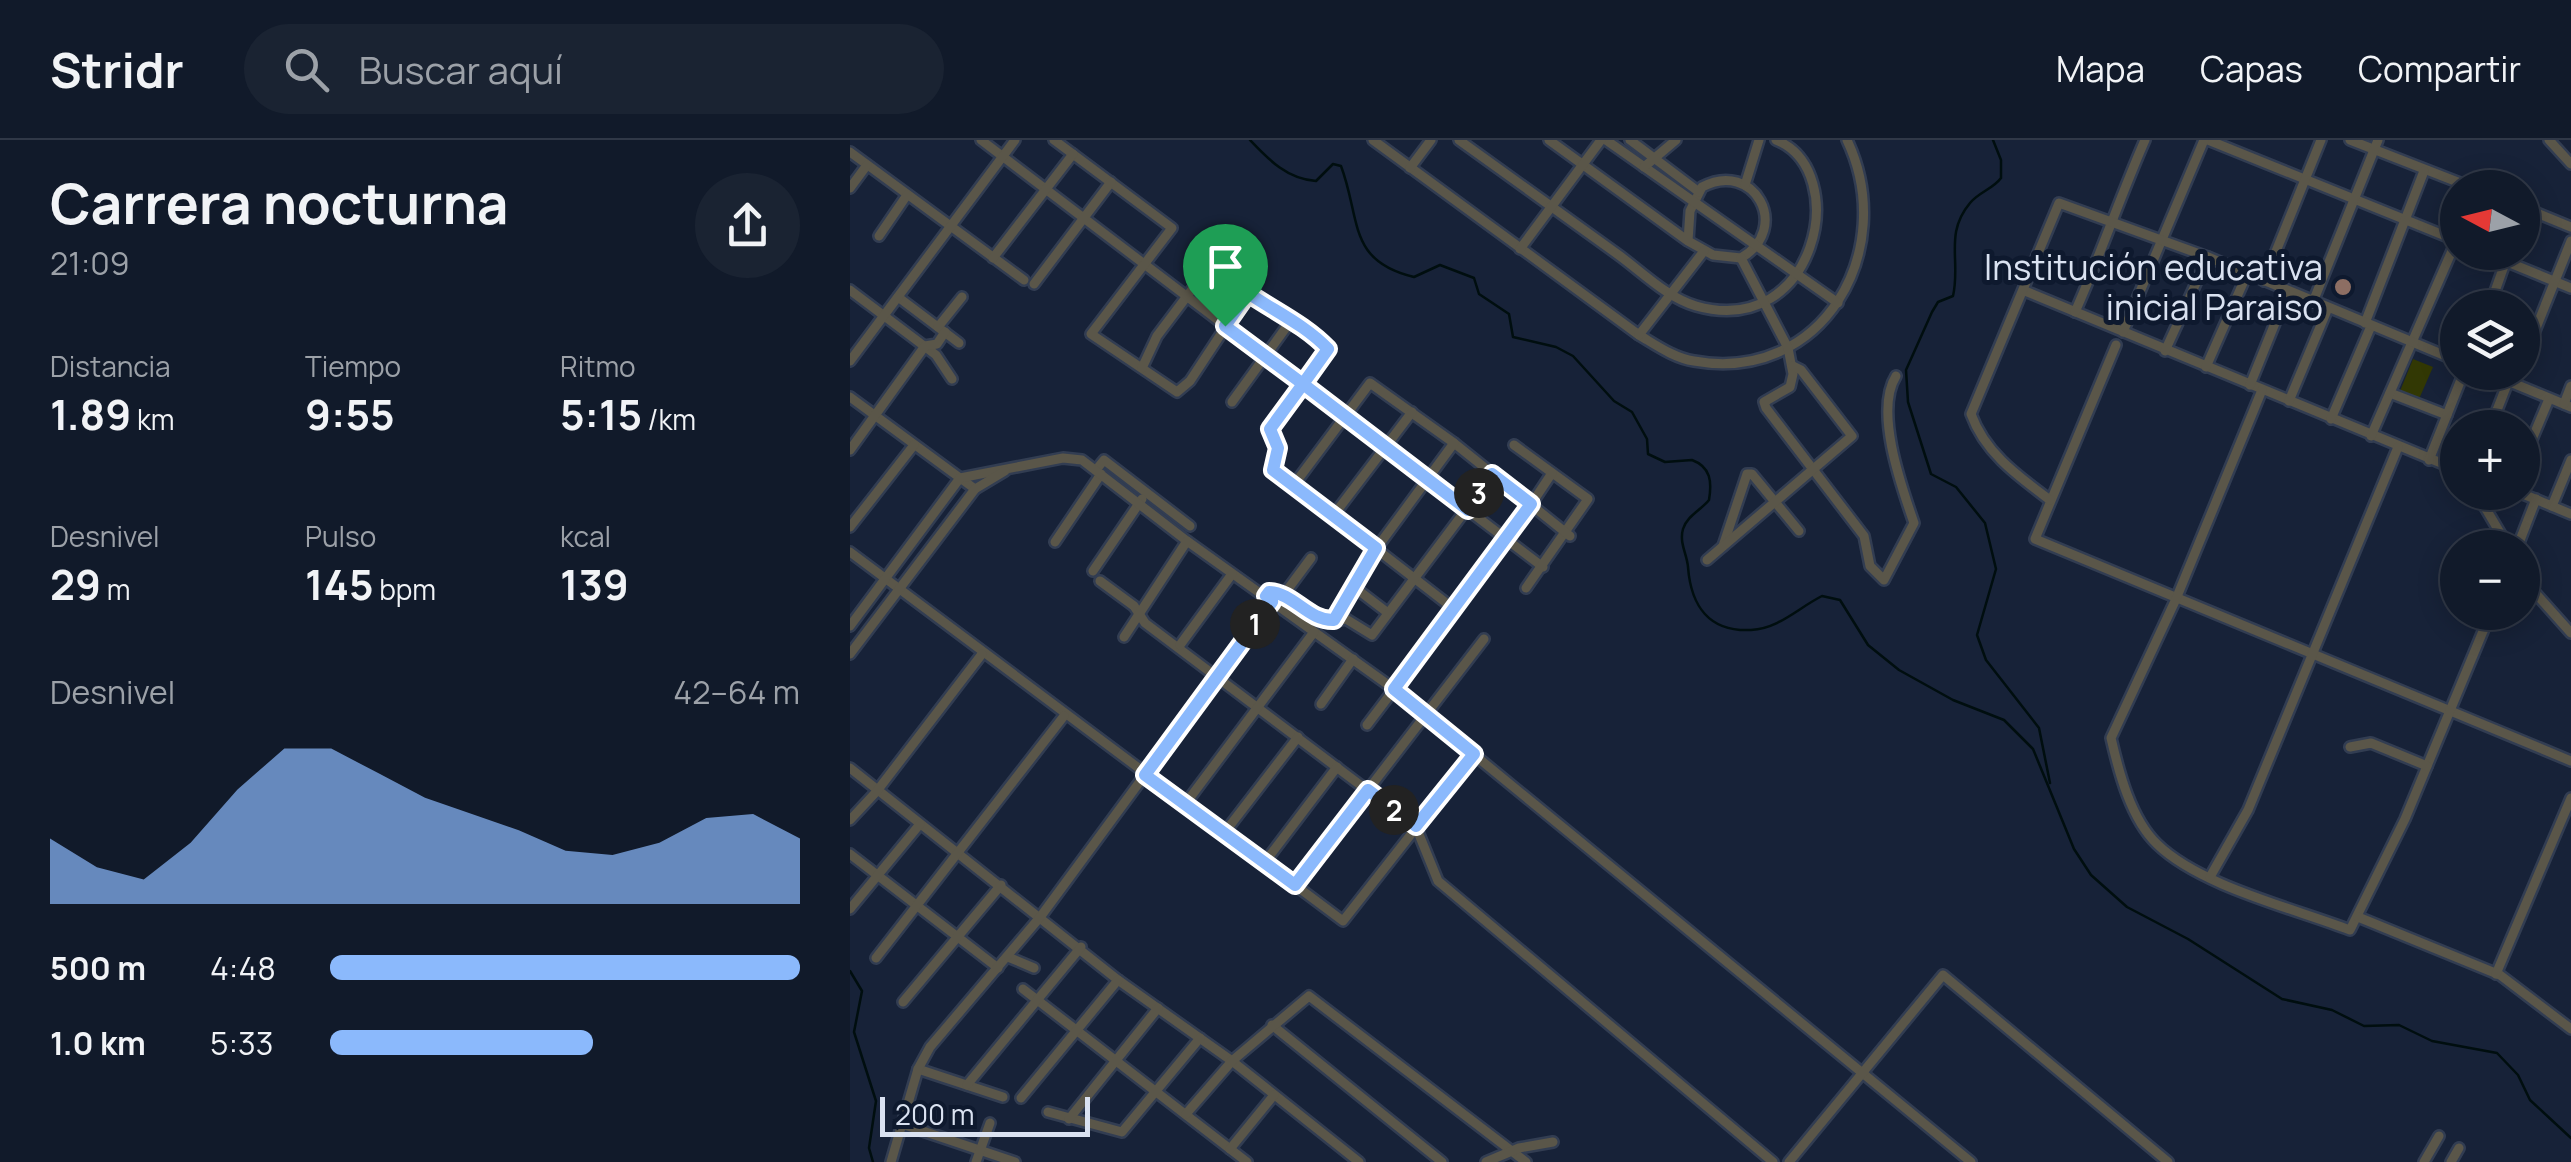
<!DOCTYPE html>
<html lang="es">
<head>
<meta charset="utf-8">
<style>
	body { margin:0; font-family:Manrope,sans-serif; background:#1a2332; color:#f1f3f6; height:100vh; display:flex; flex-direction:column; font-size:38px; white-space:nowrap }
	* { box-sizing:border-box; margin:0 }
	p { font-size:32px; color:#9ca1a8 }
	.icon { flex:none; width:55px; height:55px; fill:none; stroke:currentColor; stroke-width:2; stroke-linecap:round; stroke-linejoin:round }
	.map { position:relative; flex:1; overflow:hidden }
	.details { display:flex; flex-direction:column; background:#111a2a; width:850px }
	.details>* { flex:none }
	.needle { width:65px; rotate:277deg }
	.controls { position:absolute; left:1590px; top:30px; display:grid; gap:20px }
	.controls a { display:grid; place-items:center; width:100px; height:100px; border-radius:50%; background:#111a2a; box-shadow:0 5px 25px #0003,0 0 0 2px #303847; font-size:50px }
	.scale { position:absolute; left:30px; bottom:25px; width:210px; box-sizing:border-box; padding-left:10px; border:5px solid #dae2f1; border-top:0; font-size:28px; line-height:35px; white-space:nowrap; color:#dae2f1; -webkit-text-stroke:8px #0e192e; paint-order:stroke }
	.pin { position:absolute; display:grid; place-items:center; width:85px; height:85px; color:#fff; margin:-102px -42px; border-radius:50% 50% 50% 0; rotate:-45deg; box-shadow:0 0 10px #0007 }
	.pin .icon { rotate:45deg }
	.km { position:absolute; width:50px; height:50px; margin:-25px; border-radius:50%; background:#222; color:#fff; font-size:28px; line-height:50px; text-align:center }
	.round { display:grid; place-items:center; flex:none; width:105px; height:105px; border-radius:52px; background:#1a2332 }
	.overview { display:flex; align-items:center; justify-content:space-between; height:170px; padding:0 50px }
	h1 { font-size:55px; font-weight:700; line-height:75px }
	.figures { display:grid; grid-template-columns:repeat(3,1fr); gap:15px; height:170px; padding:10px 50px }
	.figures div { display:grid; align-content:center }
	.figures b { font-size:42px; font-weight:700 }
	.figures small { font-size:28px; font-weight:400 }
	.figures p { font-size:28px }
	.chart { height:280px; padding:20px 50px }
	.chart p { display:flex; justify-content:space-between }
	.chart svg { width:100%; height:180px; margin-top:10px; fill:#8bb9fc; opacity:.7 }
	ul { padding:0 50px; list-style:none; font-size:32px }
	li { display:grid; grid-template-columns:160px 120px 1fr; align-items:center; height:75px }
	li i { height:25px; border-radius:12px; background:#8bb9fc }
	header { display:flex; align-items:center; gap:60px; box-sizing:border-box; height:140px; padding:0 50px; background:#111a2a; border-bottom:2px solid #303847 }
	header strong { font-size:48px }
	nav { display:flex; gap:55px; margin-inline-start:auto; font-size:35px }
	.search { width:700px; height:90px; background:#1a2332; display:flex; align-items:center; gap:25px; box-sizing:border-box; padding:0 35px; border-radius:55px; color:#9ca1a8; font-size:38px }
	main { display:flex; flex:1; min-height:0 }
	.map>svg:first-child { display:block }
</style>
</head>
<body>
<header>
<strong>Stridr</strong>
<div class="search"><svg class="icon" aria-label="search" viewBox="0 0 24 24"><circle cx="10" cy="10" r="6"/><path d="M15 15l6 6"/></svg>Buscar aquí</div>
<nav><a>Mapa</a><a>Capas</a><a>Compartir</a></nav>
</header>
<main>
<section class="details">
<div class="overview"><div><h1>Carrera nocturna</h1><p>21:09</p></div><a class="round"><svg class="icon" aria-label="share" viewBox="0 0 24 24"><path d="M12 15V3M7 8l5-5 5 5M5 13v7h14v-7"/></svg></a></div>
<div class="figures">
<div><p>Distancia</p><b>1.89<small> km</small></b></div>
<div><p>Tiempo</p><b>9:55</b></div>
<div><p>Ritmo</p><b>5:15<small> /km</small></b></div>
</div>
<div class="figures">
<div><p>Desnivel</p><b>29<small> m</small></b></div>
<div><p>Pulso</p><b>145<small> bpm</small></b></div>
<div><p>kcal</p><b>139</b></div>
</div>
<div class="chart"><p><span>Desnivel</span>42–64 m</p>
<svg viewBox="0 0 160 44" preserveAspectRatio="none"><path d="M0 44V28L10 35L20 38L30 29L40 16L50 6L60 6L70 12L80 18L90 22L100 26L110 31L120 32L130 29L140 23L150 22L160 28V44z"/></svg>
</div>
<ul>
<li><b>500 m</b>4:48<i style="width:100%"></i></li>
<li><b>1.0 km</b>5:33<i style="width:56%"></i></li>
</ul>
</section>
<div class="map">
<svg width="1721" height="1022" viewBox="0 0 1721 1022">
	<rect width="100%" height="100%" fill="#172238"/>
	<!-- green -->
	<polygon fill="#323804" points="1563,219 1583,227 1569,259 1550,251"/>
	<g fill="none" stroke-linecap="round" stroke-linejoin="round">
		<!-- stream -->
		<g stroke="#000e0f" stroke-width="2.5">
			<path d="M400 0C419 20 437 39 466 41L483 24 491 26C511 79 497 121 564 137L590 125 624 138 629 154 659 174 663 197 706 207 723 216 764 261 782 272 797 299 798 314 815 322 842 320C861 327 862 342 859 360 851 370 837 376 833 389 829 403 837 414 838 427 841 466 859 492 901 490 930 488 948 468 972 456L990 460 1018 505 1049 530 1103 560 1154 580 1183 609 1224 709 1241 735 1277 767 1338 799 1432 859 1482 870 1514 886 1549 885 1582 901 1647 913 1668 935 1680 960 1721 998"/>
			<path d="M1143 0 1151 20V38C1143 49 1129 52 1120 63 1094 94 1111 121 1103 156L1088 162 1082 172 1056 230 1058 262 1081 334 1106 347 1135 383 1146 429 1127 495 1136 520 1189 588 1200 643"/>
			<polyline points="0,831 12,851 4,892 26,961 19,1008 23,1022"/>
		</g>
		<!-- minor casing -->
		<g stroke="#323d52" stroke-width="14">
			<g id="minor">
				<polyline points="131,0 693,427"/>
				<polyline points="204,0 322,88 241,194 327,252 340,241 398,153 455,187 478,209 420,289 428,307 423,329 604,469"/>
				<path d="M523 0 789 195C806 205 824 218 844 221 973 244 1049 110 997 0"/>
				<path d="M609 0C663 39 716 77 770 116 793 133 818 158 846 166 966 200 1003 31 926 0"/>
				<path d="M699 0 838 101 863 115 891 118C942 88 904 19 852 47L840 71 838 101"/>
				<polyline points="756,0 988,163"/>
				<polyline points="780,0 849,52"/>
				<polyline points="1358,0 1608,101"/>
				<polyline points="1500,0 1623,48"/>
				<polyline points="1699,0 1721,24"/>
				<polyline points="0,12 174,140"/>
				<polyline points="794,27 826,0"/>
				<polyline points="560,28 581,0"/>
				<polyline points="895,45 909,0"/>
				<polyline points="0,48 17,25"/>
				<polyline points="1672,67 1721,87"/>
				<polyline points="29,96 57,55"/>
				<polyline points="670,109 751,0"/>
				<polyline points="1633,112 1721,148"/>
				<polyline points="143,118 223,14"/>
				<path d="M891 118 938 208 943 234 940 247 914 262 916 268 1014 396 1020 426 1034 440 1064 383C1052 348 1024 271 1046 236"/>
				<polyline points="1414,141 1471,0"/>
				<polyline points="184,144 261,42"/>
				<polyline points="0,150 86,215 102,239"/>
				<polyline points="1175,151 1608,330"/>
				<polyline points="48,157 109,203"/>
				<polyline points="1463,162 1528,0"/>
				<polyline points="1639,168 1659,112"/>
				<path d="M1225 172C1251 114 1270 57 1295 0"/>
				<polyline points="1515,183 1574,31"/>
				<polyline points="88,187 112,157"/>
				<polyline points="1273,192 1354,0"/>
				<polyline points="789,195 854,111"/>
				<polyline points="1266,205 1185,399 1721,621"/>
				<polyline points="1315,211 1358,117"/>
				<polyline points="0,221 165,0"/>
				<polyline points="1672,223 1721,101"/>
				<polyline points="1356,227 1397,134"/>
				<polyline points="292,228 307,196 368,115 372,100 369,94"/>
				<polyline points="1636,232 1721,267"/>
				<polyline points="1400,245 1438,151"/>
				<path d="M1412 250 1326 459 1261 598C1269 633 1281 679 1307 704 1350 746 1443 768 1500 790L1555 679 1641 472"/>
				<polyline points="1540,253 1597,275"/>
				<polyline points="0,257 125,349"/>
				<polyline points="1439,261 1478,168"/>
				<polyline points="382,262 440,182"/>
				<polyline points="1714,264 1721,246"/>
				<polyline points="1481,279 1521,186"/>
				<polyline points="1640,288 1658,242"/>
				<polyline points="1521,296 1608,97"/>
				<polyline points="664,305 738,359 676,448"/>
				<polyline points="0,310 75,206 87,204 95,192"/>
				<polyline points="1579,320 1614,232"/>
				<polyline points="1672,323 1699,259"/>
				<polyline points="246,330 254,320 340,386"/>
				<polyline points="443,346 520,243 604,303 720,396"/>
				<polyline points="1626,352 1659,408"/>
				<polyline points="1668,352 1721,374"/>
				<path d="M1200 360C1168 336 1135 313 1121 274L1209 63 1358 117 1608 221"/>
				<polyline points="1702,366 1721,320"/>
				<polyline points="483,376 562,272"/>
				<polyline points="0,387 64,305"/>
				<polyline points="205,402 251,334"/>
				<polyline points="873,406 897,334 902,334 949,391"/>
				<polyline points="1667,408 1686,359"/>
				<polyline points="0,412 493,781 624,614"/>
				<polyline points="857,420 1002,296 951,230 943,226"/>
				<polyline points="243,431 292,359"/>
				<polyline points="1672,438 1721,493"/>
				<polyline points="250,441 284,466 295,483 566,687 588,741 923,1022"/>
				<polyline points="504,447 538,473"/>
				<polyline points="435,453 470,479 484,481 526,409 604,303"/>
				<polyline points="416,456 419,452 435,453 461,418"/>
				<polyline points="484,481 496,479 522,495 642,335"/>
				<polyline points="0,486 110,338 213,318 232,320 337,401 544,549 1121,1022"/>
				<polyline points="274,497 337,401"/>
				<polyline points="330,505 382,434"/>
				<polyline points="0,514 125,349 155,331"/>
				<polyline points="471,564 503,519"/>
				<polyline points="517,585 658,399 702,333"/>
				<polyline points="1500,607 1521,603 1577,626"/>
				<polyline points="0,628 268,840 382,921 509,1022"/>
				<polyline points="336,663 464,492"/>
				<polyline points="0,680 27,651 132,514"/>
				<polyline points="375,692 448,597"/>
				<polyline points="0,714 148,828"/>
				<polyline points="415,722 487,627"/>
				<polyline points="1360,737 1398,670 1548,307"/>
				<polyline points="445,745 634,499"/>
				<polyline points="0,769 70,684"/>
				<polyline points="1508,777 1650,835 1721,889"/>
				<polyline points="158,817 184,828"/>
				<polyline points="26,818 214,576"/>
				<polyline points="1646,834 1721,658"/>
				<polyline points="173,849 397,1022"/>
				<polyline points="53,862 151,745"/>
				<polyline points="422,885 592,1022"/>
				<polyline points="68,929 153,957"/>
				<polyline points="117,945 231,807"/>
				<polyline points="171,958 268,840"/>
				<polyline points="198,972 272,992 350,898"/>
				<polyline points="336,974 382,921 459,856 676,1022"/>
				<polyline points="219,979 308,868"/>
				<polyline points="52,984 165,1022"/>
				<polyline points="380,1009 424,955"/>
				<polyline points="41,1022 68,929 80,907 191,776 422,462"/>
				<polyline points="126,1022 140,983"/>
				<polyline points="636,1022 669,1008 703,1002"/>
				<polyline points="939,1022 1093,835 1318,1022"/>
				<polyline points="1574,1022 1589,996"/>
				<polyline points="1601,1022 1609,1008"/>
			</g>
		</g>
		<!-- minor -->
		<use href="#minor" stroke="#5a5649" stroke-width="9"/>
	</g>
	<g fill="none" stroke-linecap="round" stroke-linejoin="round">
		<!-- route casing -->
		<g stroke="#fff" stroke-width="20">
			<path id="route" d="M375 186 453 244 420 289 428 308 423 330 526 408 484 480C458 481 444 453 419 452L416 456 422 462 295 635 445 745 518 650 566 686 624 614 544 549 681 364 642 334 618 370 453 244 478 209C455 185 426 172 398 153L375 186"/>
		</g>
		<!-- route -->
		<use href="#route" stroke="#8bb9fc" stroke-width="12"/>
	</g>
	<!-- markers -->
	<circle fill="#8d6e63" stroke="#0e192e" stroke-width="4" cx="1493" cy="147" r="10"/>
	<g text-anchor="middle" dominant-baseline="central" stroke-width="10" stroke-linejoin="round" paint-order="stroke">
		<!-- poi labels -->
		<g font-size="35" fill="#dae2f1" stroke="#0e192e" text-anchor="end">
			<text x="1473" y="127">Institución educativa<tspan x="1473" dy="40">inicial Paraiso</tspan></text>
		</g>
	</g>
</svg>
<div class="controls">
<a><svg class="needle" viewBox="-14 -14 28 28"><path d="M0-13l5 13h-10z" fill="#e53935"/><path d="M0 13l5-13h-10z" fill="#9ca1a8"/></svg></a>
<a><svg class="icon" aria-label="layers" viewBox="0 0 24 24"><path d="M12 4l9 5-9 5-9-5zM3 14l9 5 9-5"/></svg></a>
<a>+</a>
<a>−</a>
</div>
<div class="scale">200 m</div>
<div class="pin" style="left:375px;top:186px;background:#1e9e55"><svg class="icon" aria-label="arrive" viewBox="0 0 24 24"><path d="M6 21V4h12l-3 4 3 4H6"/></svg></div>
<b class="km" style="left:405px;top:484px">1</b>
<b class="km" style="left:544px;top:670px">2</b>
<b class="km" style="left:629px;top:353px">3</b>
</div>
</main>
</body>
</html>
